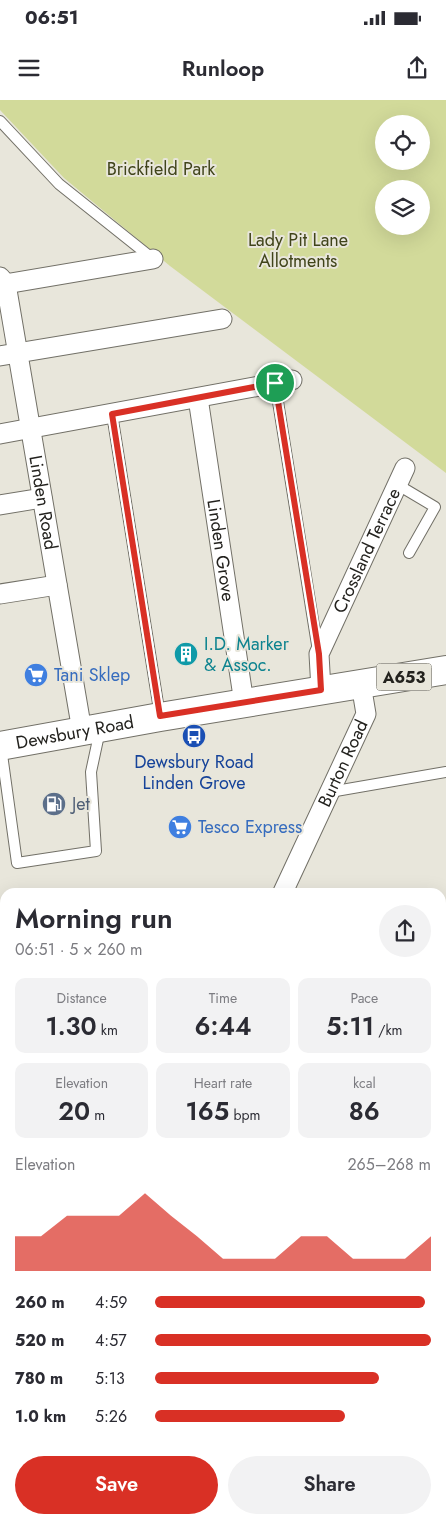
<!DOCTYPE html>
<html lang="en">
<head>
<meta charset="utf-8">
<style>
	body { margin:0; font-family:Jost,sans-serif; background:#f2f2f3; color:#2b2b33; height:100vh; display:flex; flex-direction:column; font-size:19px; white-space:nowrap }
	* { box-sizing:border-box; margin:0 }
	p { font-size:16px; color:#7c7c81 }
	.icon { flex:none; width:28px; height:28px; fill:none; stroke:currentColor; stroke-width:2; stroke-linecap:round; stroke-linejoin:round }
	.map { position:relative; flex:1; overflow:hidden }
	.details { position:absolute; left:0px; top:788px; width:446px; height:636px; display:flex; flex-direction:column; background:#fff; border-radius:15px 15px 0 0; box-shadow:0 5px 20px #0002 }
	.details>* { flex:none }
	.controls { position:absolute; left:375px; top:15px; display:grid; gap:10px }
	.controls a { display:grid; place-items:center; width:55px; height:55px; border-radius:50%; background:#fff; box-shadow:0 5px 20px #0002; font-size:25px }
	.pin { position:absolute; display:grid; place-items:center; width:42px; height:42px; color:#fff; margin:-21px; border:2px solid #fff; border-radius:50%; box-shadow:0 1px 5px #0007 }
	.round { display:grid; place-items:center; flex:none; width:52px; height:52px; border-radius:26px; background:#f2f2f3 }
	.head { display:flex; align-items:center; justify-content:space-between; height:85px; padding:0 15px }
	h1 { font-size:28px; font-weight:600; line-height:38px }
	.figures { display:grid; grid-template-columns:repeat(3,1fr); gap:8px; height:85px; padding:5px 15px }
	.figures div { display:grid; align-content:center; border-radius:10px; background:#f2f2f3; text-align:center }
	.figures b { font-size:25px; font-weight:600 }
	.figures small { font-size:14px; font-weight:400 }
	.figures p { font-size:14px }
	.chart { height:140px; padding:10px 15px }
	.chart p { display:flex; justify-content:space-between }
	.chart svg { width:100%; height:90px; margin-top:5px; fill:#d93025; opacity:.7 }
	.action { display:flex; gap:10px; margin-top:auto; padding:10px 15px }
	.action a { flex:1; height:58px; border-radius:30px; background:#d93025; color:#fff; font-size:20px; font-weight:600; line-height:58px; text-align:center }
	.action a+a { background:#f2f2f3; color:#2b2b33 }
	ul { padding:0 15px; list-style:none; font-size:16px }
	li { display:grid; grid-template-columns:80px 60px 1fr; align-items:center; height:38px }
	li i { height:12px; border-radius:6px; background:#d93025 }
	.status { display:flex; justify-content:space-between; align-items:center; height:35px; padding:0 25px; background:#fff; direction:ltr }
	.status svg { height:14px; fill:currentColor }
	header { display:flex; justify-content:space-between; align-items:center; height:65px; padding:0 15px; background:#fff; font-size:22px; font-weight:600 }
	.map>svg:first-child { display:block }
</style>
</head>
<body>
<div class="status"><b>06:51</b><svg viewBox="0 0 49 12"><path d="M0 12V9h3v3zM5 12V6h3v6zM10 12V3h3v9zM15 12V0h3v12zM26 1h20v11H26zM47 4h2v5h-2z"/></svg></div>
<header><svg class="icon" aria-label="menu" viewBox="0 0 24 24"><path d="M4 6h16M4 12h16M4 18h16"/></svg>Runloop<svg class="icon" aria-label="share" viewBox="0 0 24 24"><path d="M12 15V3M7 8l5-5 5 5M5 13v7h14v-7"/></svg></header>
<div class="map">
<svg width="446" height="1423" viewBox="0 0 446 1423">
	<rect width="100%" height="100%" fill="#e8e6db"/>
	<!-- green -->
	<g fill="#d2da9a" fill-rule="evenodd">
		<path d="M0 0H446V373L170 166 64 78 0 10ZM384 24H421V61H384ZM384 89H421V126H384Z"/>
		<polygon points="0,824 5,824 5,934 0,947"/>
	</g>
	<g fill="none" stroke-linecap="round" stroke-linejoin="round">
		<!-- lane casing -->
		<g stroke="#727067" stroke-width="12">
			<g id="lane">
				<polyline points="0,21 59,84 153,159"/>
				<polyline points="275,283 318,551"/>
				<polyline points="112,314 160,616"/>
				<polyline points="398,385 435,407 409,453"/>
				<polyline points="1,647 17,763 96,751 91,672 100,630"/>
				<polyline points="330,692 446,672"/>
			</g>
		</g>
		<!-- street casing -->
		<g stroke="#727067" stroke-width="21">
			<g id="street">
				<path id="s1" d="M0 177 6 184 82 631"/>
				<polyline points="0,185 153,159"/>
				<polyline points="0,256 222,219"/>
				<path id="s2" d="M198 298 244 603"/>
				<polyline points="0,334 292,280"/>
				<polyline points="0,405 42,398"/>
				<polyline points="0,494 57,485"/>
				<path id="s3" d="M321 590 319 554 405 368"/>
				<path id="s4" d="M283 792 366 614 361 584"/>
				<polyline points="441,980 446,982"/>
				<polyline points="441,1096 446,1098"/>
				<polyline points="441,1214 446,1216"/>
				<polyline points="441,1329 446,1330"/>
				<polyline points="62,1419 74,1423"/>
				<polyline points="371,1419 383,1423"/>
				<polyline points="14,1423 16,1419"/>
			</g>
		</g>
		<!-- primary casing -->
		<g stroke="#727067" stroke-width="30">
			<g id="primary">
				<path id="s5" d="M0 646 160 617 446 570"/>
			</g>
		</g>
		<!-- lane -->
		<use href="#lane" stroke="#fff" stroke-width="10"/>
		<!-- street -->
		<use href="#street" stroke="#fff" stroke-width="19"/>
		<!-- primary -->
		<use href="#primary" stroke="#fff" stroke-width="28"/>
	</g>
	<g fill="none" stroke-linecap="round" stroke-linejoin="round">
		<!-- route casing -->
		<g stroke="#fff" stroke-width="10">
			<polygon id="route" points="275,283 319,554 321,590 160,616 112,314"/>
		</g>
		<!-- route -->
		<use href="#route" stroke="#d93025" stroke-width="6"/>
	</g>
	<!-- icons -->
	<defs>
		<g id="building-disc" transform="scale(1.25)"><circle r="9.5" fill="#0f9aa8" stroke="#e8e6db"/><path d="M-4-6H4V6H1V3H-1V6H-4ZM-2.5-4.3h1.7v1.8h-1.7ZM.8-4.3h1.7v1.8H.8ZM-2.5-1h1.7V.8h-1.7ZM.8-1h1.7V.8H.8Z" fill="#fff"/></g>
		<g id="supermarket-disc" transform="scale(1.25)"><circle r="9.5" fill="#3f7fe0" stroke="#e8e6db"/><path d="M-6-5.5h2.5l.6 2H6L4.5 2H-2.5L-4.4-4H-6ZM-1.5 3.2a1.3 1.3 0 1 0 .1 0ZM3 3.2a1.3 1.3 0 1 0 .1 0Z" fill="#fff"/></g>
		<g id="bus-disc" transform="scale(1.25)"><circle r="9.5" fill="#1a4fb4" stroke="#e8e6db"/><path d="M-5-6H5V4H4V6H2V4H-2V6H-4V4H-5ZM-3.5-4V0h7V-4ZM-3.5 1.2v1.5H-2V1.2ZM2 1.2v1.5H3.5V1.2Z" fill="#fff"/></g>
		<g id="fuel-disc" transform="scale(1.25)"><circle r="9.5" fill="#5c6f8a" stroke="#e8e6db"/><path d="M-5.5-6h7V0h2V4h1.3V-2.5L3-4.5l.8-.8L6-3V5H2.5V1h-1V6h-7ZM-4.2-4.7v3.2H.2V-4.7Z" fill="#fff"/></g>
	</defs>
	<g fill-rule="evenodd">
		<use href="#building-disc" x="186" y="554"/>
		<use href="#supermarket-disc" x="36" y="575"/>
		<use href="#bus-disc" x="194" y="636"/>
		<use href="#fuel-disc" x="54" y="704"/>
		<use href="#supermarket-disc" x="180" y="727"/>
	</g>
	<g text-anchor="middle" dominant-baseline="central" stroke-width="4" stroke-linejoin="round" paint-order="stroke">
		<!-- shield labels -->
		<rect fill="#e8e6db" stroke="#5e5d57" stroke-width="1" x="376.5" y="563.5" width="55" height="27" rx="4"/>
		<g font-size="16" font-weight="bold" fill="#23221e">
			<text x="404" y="577">A653</text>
		</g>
		<!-- park labels -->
		<g font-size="18" fill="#40441a" stroke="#e8e6db">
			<text x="161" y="69">Brickfield Park</text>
			<text x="298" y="140">Lady Pit Lane<tspan x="298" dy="21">Allotments</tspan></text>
		</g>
		<!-- street labels -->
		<g font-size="18" fill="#23221e" stroke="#e8e6db">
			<text stroke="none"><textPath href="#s1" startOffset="231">Linden Road</textPath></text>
			<text stroke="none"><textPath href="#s2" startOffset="154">Linden Grove</textPath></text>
			<text stroke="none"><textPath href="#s3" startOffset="150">Crossland Terrace</textPath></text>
			<text stroke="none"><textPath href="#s5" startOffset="76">Dewsbury Road</textPath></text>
			<text stroke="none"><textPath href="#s4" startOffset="142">Burton Road</textPath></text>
		</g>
		<!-- culture labels -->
		<g font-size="18" fill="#0d838f" stroke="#e8e6db" text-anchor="start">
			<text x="204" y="544">I.D. Marker<tspan x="204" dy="21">&amp; Assoc.</tspan></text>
		</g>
		<!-- shop labels -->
		<g font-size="18" fill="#366cbe" stroke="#e8e6db" text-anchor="start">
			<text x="54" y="575">Tani Sklep</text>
			<text x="198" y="727">Tesco Express</text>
		</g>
		<!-- transit labels -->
		<g font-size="18" fill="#164399" stroke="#e8e6db">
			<text x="194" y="662">Dewsbury Road<tspan x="194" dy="21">Linden Grove</tspan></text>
		</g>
		<!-- service labels -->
		<g font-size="18" fill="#4e5e75" stroke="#e8e6db" text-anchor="start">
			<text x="72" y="704">Jet</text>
		</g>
	</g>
</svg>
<div class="controls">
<a><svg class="icon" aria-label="locate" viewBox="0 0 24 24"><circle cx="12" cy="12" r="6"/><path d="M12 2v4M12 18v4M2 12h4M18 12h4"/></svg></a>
<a><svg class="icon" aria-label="layers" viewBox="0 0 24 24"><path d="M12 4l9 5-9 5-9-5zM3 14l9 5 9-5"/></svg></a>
</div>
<div class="pin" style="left:275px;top:283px;background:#1e9e55"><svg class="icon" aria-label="arrive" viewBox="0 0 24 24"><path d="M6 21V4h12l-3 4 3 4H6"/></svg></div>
<section class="details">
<div class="head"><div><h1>Morning run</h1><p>06:51 · 5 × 260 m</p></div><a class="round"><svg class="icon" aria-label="share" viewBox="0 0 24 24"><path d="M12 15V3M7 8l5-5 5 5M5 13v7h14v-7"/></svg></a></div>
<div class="figures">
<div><p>Distance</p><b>1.30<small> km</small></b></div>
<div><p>Time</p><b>6:44</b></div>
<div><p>Pace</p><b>5:11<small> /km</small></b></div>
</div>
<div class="figures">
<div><p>Elevation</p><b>20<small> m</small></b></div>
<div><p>Heart rate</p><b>165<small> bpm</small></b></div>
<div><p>kcal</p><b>86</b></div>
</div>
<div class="chart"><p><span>Elevation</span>265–268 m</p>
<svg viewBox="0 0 160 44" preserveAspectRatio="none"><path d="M0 44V27L10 27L20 17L30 17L40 17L50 6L60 17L70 27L80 38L90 38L100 38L110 27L120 27L130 38L140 38L150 38L160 27V44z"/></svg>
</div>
<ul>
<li><b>260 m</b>4:59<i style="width:98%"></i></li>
<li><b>520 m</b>4:57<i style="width:100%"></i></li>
<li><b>780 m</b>5:13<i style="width:81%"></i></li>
<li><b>1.0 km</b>5:26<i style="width:69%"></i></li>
</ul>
<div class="action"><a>Save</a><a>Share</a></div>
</section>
</div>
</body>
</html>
